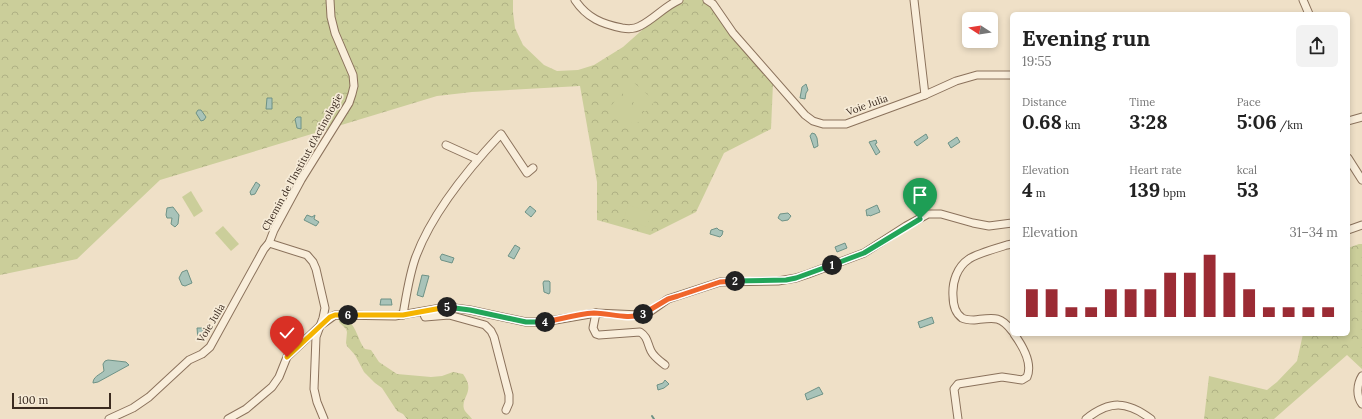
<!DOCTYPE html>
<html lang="en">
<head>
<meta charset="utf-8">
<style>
	body { margin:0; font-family:Lora,serif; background:#f2f2f2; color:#222; height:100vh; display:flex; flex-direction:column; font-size:15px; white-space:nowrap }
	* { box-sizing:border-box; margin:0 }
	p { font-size:13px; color:#767676 }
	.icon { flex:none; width:22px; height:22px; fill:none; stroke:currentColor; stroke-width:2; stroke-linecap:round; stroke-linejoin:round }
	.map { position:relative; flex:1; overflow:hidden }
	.sheet { position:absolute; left:1010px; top:12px; width:340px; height:324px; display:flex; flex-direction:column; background:#fff; border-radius:6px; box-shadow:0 2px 6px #0003 }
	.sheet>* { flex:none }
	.needle { width:26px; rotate:282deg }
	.tools { position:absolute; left:962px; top:12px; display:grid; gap:8px }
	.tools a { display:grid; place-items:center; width:36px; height:36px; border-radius:6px; background:#fff; box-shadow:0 2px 6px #0003; font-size:20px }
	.scale { position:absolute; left:12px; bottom:10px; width:99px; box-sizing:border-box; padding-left:4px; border:2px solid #3b2b20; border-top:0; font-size:11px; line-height:14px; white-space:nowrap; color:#3b2b20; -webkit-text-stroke:3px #f6ebd7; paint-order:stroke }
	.pin { position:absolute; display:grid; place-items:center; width:34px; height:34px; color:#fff; margin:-41px -17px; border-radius:50% 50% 50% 0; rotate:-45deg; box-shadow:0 0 4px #0007 }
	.pin .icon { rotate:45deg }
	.km { position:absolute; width:20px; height:20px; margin:-10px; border-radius:50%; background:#222; color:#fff; font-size:11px; line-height:20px; text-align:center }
	.round { display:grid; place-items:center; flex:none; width:42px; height:42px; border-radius:6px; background:#f2f2f2 }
	.overview { display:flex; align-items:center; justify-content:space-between; height:68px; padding:0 12px }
	h1 { font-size:22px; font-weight:700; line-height:30px }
	.metrics { display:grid; grid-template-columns:repeat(3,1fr); gap:6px; height:68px; padding:4px 12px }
	.metrics div { display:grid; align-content:center }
	.metrics b { font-size:20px; font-weight:700 }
	.metrics small { font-size:11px; font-weight:400 }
	.metrics p { font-size:11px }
	.chart { height:112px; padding:8px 12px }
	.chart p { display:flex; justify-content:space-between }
	.chart svg { width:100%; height:72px; margin-top:4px; stroke:#9b2b34; stroke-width:6 }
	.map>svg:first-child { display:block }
</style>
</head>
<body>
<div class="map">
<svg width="1362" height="419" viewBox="0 0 1362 419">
	<defs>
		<pattern id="forest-crowns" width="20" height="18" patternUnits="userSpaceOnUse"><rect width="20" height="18" fill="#cbce9a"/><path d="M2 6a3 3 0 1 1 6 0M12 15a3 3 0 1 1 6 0" fill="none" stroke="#afb184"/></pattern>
	</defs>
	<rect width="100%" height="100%" fill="#efe0c7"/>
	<!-- forest -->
	<g fill="url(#forest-crowns)">
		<polygon points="0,0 513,0 513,12 515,28 523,45 544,65 557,71 578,70 594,65 623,47 676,0 712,0 773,83 771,129 724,153 696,212 650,235 597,220 597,182 580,86 472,92 437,96 160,180 77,259 0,275"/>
		<polygon points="1359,244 1362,244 1362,369 1347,355 1274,419 1204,419 1209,376 1267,390 1277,382 1297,361 1303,334 1348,334 1348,248"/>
		<path d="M342 319C356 320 357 340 365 349L371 350 379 362 397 374 431 377 442 376 453 372 463 374C476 392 461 396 464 409 465 412 470 416 472 419H407L403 414 397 411 382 388 375 383 364 372 355 355 347 346 346 343 347 332 346 329 339 322V320Z"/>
	</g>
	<!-- pitch -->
	<g fill="#cbce9a">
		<polygon points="632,81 655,101 645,112 622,93"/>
		<polygon points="620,94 644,115 635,126 611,106"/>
		<polygon points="191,191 203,211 194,217 182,197"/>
		<polygon points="628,205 651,212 647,227 624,219"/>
		<polygon points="223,226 239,244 231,251 215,233"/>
	</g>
	<!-- water -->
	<g fill="#a8c3b9" stroke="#6e9286">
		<polygon points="806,84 808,90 806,93 805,99 800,98 802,87"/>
		<polygon points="267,98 272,98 272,109 266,109"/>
		<polygon points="198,110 201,110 206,117 204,120 201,121 196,113"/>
		<polygon points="297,117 301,117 301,129 297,128 295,119"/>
		<polygon points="812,133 815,134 817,138 818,146 814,148 810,136"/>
		<polygon points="926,134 928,138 917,146 914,142"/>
		<polygon points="957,137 960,142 951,148 948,143"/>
		<polygon points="876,140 877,143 875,144 880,152 876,155 869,142"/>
		<polygon points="256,182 260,185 255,194 251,195 250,192"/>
		<polygon points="877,205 880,212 870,216 869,215 867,216 866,210"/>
		<polygon points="530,206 536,211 531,217 525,212"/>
		<polygon points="173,207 179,215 178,224 175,227 171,224 172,218 167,218 166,215 167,208"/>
		<polygon points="788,213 791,216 788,220 782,221 778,218 780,214"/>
		<polygon points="307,215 312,217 315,215 314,219 319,222 316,226 304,220"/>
		<polygon points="717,228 719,230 723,231 722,235 720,237 710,234 711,230"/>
		<polygon points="845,243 847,248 837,252 835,247"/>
		<polygon points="515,245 520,248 514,259 508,256"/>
		<polygon points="442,254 454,258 452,263 441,260 440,257"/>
		<polygon points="187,270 192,283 185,286 182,285 179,278 182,272"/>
		<polygon points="422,275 429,276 423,297 417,295"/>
		<polygon points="544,281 549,281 550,282 550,292 549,294 544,292 543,283"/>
		<polygon points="381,299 391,299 392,305 380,305"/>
		<polygon points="932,317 934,323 920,328 918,322"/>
		<polygon points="197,328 203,328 204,339 198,340"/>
		<path d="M108 360 126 362 129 365 98 382 93 383C93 377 99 375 104 371L103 364 105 361Z"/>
		<polygon points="665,380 669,384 664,388 658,390 657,385 663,383"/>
		<polygon points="819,387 823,394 807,400 805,394"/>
	</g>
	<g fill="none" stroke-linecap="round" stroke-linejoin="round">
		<!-- stream -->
		<polyline stroke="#6e9286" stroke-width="2" points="652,416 654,419"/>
		<!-- minor casing -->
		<g stroke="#8b725c" stroke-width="9">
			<g id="minor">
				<path d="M575 0C587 18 602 24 622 28 628 29 635 29 640 26 654 19 665 6 679 0"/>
				<polyline points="707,0 713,4 733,33 805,115 813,121 823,124 846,124 925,95 956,81 977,75 1012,75"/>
				<polyline points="914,0 925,95"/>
				<polyline points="1303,0 1309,14"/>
				<polyline points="1348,121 1362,117"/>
				<polyline points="446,145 477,159"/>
				<polyline points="1348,158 1362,180"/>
				<polyline points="1348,230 1362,225"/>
				<polyline points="269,243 307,255 313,262 316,269 325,308 323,318 316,337 314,389 317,402 324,419"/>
				<path d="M1012 244 1007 245C997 248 976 254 969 259 957 267 952 282 953 296 953 304 955 313 962 318 966 320 970 320 974 320 993 318 1000 315 1012 331"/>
				<polyline points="423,312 425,317 449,315 485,325 491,331 494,337 509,395 509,403 506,410"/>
				<path d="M596 313 593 328 596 334 599 335 640 332C648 337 647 343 651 351 654 357 660 361 665 365"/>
				<path d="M403 315C406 296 409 277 415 259 431 214 469 168 501 134L527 173 533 168"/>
				<path d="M1362 376C1357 384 1356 396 1362 404"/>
				<polyline points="109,419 133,408 149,397 189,360 202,354 210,347 264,249 269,243 274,230 301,180 349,103 352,94 354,86 353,75 335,33 331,17 330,0"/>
				<polyline points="228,419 246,409 272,387 279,377 287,357 321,325 335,315 395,316 447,307 470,310 526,322 544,322 596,313 640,315 651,311 668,299 720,282 778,281 796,278 808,274 864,253 906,226 928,214 941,214 973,223 989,226 1012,223"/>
				<path d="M958 419 954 389 958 384 1002 377 1022 380 1027 377C1033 363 1022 345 1014 334"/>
				<path d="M1086 419C1110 400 1127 401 1151 419"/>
			</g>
		</g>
		<!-- minor -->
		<use href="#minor" stroke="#f9eedb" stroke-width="7"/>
	</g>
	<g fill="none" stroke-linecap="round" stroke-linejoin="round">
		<!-- split-1 casing -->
		<g stroke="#fff" stroke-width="8">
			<polyline id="split-1" points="832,265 864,253 920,219"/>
		</g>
		<!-- split-2 casing -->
		<g stroke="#fff" stroke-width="8">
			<polyline id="split-2" points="735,281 786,280 796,278 832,265"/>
		</g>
		<!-- split-3 casing -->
		<g stroke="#fff" stroke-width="8">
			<polyline id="split-3" points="643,314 668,299 678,296 720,282 735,281"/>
		</g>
		<!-- split-4 casing -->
		<g stroke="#fff" stroke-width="8">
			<path id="split-4" d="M545 322C561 319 577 314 594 313 609 313 628 320 643 314"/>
		</g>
		<!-- split-5 casing -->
		<g stroke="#fff" stroke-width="8">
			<polyline id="split-5" points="447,307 470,310 526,322 545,322"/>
		</g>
		<!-- split-6 casing -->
		<g stroke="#fff" stroke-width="8">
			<polyline id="split-6" points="348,315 403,315 447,307"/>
		</g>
		<!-- split-7 casing -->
		<g stroke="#fff" stroke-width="8">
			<polyline id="split-7" points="287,357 330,317 335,315 348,315"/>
		</g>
		<!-- split-1 -->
		<use href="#split-1" stroke="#22a559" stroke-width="5"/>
		<!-- split-2 -->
		<use href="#split-2" stroke="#22a559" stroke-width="5"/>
		<!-- split-3 -->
		<use href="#split-3" stroke="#f0652b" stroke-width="5"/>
		<!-- split-4 -->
		<use href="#split-4" stroke="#f0652b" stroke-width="5"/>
		<!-- split-5 -->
		<use href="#split-5" stroke="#22a559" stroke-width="5"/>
		<!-- split-6 -->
		<use href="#split-6" stroke="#f5b400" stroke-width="5"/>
		<!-- split-7 -->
		<use href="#split-7" stroke="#f5b400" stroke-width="5"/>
	</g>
	<g text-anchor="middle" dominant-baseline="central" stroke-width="3.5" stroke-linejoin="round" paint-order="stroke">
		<!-- street labels -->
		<g font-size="10" fill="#3b2b20" stroke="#f6ebd7">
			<text transform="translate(867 105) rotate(-20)">Voie Julia</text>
			<text transform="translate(302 162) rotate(-61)">Chemin de l'Institut d'Actinologie</text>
			<text transform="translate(211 323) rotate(-59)">Voie Julia</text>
		</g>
	</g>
</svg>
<div class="tools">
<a><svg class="needle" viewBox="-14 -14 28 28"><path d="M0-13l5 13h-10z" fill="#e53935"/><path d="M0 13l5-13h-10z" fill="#767676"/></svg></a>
</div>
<div class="scale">100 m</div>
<div class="pin" style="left:920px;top:219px;background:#1e9e55"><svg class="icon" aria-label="arrive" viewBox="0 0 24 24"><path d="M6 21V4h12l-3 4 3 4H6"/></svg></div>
<div class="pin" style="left:287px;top:357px;background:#d93025"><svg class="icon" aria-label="check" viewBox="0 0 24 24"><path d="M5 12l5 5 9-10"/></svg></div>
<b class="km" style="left:832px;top:265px">1</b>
<b class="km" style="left:735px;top:281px">2</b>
<b class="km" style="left:643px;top:314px">3</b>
<b class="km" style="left:545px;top:322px">4</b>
<b class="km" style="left:447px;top:307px">5</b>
<b class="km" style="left:348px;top:315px">6</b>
<section class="sheet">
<div class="overview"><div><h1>Evening run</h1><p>19:55</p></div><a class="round"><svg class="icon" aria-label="share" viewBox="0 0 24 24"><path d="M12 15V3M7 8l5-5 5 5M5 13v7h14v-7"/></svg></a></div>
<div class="metrics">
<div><p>Distance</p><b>0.68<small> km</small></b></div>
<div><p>Time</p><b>3:28</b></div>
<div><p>Pace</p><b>5:06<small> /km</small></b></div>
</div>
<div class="metrics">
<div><p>Elevation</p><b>4<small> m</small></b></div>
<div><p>Heart rate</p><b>139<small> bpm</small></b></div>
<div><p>kcal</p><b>53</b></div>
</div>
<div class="chart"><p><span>Elevation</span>31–34 m</p>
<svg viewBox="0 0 160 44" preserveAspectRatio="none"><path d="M5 44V27M15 44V27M25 44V38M35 44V38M45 44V27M55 44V27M65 44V27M75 44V17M85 44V17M95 44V6M105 44V17M115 44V27M125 44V38M135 44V38M145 44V38M155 44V38"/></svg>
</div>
</section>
</div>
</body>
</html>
